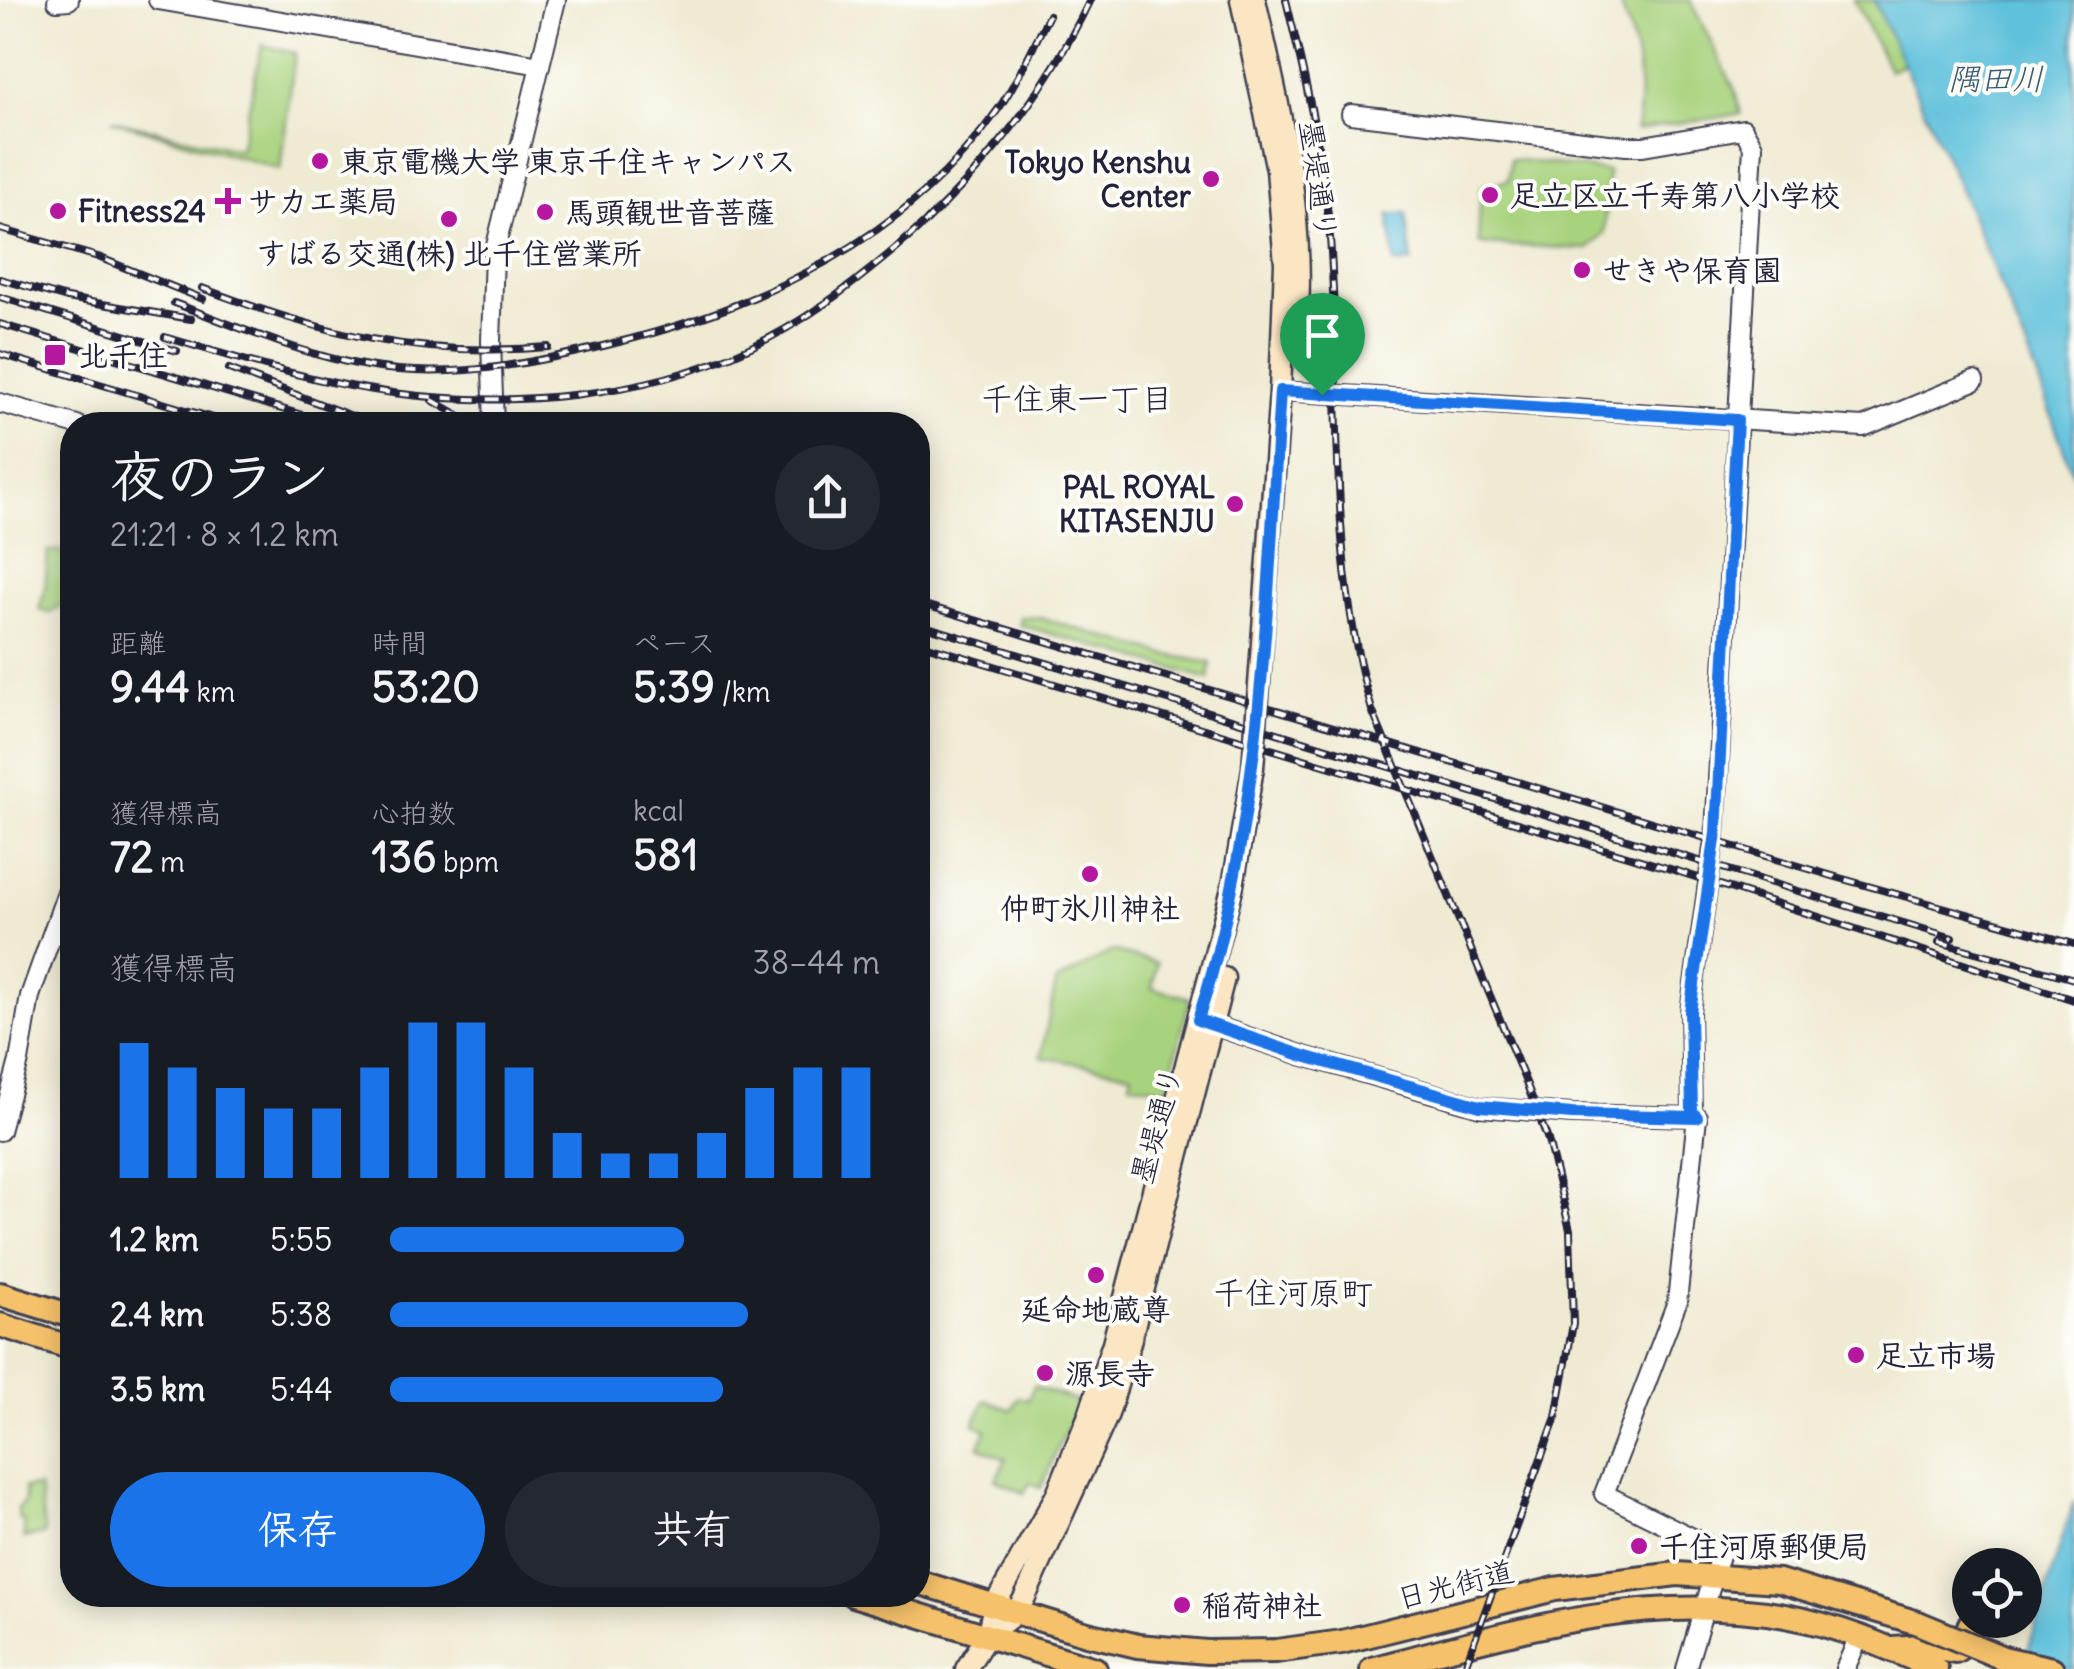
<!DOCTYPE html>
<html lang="ja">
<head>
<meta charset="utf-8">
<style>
	body { margin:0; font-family:Delius,"Klee One",sans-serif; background:#242831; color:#f1f3f6; height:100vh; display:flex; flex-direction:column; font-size:38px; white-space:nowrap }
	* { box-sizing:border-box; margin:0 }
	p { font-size:32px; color:#9ea1a6 }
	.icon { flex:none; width:55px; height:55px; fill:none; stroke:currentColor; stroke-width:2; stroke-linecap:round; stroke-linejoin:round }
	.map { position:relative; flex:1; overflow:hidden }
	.side { position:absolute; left:60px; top:412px; width:870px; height:1195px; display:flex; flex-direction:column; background:#171b24; border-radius:40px; box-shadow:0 5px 25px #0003 }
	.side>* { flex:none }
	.buttons { position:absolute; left:1952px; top:1548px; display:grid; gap:20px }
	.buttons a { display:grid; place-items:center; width:90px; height:90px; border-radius:50%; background:#171b24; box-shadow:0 5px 25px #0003; font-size:50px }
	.pin { position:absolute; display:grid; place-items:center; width:85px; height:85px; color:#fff; margin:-102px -42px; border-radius:50% 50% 50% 0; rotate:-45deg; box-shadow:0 0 10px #0007 }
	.pin .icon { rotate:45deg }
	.round { display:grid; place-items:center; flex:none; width:105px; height:105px; border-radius:52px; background:#242831 }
	.headline { display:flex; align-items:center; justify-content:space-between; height:170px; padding:0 50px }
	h1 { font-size:55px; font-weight:800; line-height:75px }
	.metrics { display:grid; grid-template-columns:repeat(3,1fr); gap:15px; height:170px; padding:10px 50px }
	.metrics div { display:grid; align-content:center }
	.metrics b { font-size:42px; font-weight:800 }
	.metrics small { font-size:28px; font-weight:400 }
	.metrics p { font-size:28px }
	.chart { height:280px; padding:20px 50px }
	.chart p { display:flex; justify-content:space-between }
	.chart svg { width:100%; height:180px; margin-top:10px; stroke:#1a73e8; stroke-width:6 }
	.cta { display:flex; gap:20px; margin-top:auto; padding:20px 50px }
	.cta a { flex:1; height:115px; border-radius:60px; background:#1a73e8; color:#fff; font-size:40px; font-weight:800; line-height:115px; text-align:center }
	.cta a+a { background:#242831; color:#f1f3f6 }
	ul { padding:0 50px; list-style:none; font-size:32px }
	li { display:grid; grid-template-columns:160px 120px 1fr; align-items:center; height:75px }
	li i { height:25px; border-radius:12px; background:#1a73e8 }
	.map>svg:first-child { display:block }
</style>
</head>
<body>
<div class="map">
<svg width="2074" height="1669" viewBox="0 0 2074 1669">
	<rect width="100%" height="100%" fill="#fdfcf7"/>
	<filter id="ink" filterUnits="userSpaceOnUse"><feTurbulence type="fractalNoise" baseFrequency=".01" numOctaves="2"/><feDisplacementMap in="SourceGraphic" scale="20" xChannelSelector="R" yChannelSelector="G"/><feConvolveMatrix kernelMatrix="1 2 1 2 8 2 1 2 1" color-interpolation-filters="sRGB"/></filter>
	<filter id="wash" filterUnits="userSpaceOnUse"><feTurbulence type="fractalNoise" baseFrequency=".0048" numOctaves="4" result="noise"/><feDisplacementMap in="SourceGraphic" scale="40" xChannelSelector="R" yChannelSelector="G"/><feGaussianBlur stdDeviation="2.25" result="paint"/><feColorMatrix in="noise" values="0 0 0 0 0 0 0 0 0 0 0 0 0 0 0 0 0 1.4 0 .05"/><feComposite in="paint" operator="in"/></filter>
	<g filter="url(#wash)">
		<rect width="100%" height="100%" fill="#efead2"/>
		<!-- green -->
		<g fill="#a8d37e" stroke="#657a5c" stroke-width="2.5">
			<path d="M1619 0H1690L1734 88 1741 114 1636 130C1645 79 1637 49 1619 0Z"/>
			<polygon points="1854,0 1874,0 1905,64 1889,70"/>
			<polygon points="262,45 295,53 280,169 111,120 240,150"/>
			<polygon points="1510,159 1608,171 1604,234 1588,249 1481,244 1478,241 1481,187 1508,180"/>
			<polygon points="48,551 63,551 68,558 66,601 50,613 39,610 45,590"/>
			<polygon points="1020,617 1041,618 1163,654 1211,663 1209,679 1020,625"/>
			<polygon points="1112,951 1157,963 1152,988 1190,998 1167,1090 1130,1082 1132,1073 1041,1057 1056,982"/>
			<polygon points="1034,1386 1078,1402 1041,1488 1030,1482 1024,1493 996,1480 1006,1459 979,1447 986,1430 974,1424 985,1400 1012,1410 1018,1397 1028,1400"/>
			<polygon points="39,1487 45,1534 24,1538 24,1521 19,1520 18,1509 25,1501 24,1488"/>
		</g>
		<!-- water -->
		<g fill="#5ec1dc" stroke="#40728c" stroke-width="2.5">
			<polygon points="1874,0 2074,0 2074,478 2030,357 1959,186"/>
			<polygon points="1406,213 1412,262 1395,264 1389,215"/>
			<polygon points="2074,1501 2074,1669 2022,1669"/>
		</g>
	</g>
	<g filter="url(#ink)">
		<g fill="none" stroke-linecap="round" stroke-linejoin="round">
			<!-- tertiary casing -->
			<g stroke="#414052" stroke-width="22">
				<g id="tertiary">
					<polyline points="158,0 540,65"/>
					<polyline points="57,1 69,0"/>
					<polyline points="1351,114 1626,146 1643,146 1743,129 1753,146 1715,833 1690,1012 1692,1111 1697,1117 1677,1302 1604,1494 1721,1552 1686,1669"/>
					<polyline points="1280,391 1863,427 1974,381"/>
					<polyline points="0,403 77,425"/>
					<polyline points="494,425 491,341 494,254 556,0"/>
					<polyline points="1201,1021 1304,1056 1480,1107 1572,1114 1697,1117"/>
					<polyline points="0,1131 19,1061 30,996 72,878"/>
					<polyline points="1845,1669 1859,1637"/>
				</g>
			</g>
			<!-- secondary casing -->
			<g stroke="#414052" stroke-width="25">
				<g id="secondary">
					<path d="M1255 0C1279 105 1304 206 1298 314"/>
					<polyline points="1004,1622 1016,1613 1025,1597 1108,1414 1129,1346 1224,978"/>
					<polyline points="966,1669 987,1636 994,1606 1056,1496 1089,1415 1113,1343 1233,885 1253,768 1280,391 1285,263 1277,170 1241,0"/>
				</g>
			</g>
			<!-- trunk casing -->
			<g stroke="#414052" stroke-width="28">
				<g id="trunk">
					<polyline points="0,1294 72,1316"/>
					<polyline points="0,1325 72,1348"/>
					<polyline points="918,1582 1087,1634 1138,1646 1207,1652 1276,1651 1342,1642 1555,1589 1677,1574 1779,1581 1918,1623"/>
					<polyline points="853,1595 1095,1669"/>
					<polyline points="1892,1648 1923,1646 1955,1651 1960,1648 1970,1624"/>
					<polyline points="2003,1658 2052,1669"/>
					<path d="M1372 1669C1508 1633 1642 1591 1785 1616 1837 1625 1887 1647 1936 1669"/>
				</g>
			</g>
			<!-- tertiary -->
			<use href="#tertiary" stroke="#fff" stroke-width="18"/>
			<!-- secondary -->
			<use href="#secondary" stroke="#fbe6c4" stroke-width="20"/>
			<!-- trunk -->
			<use href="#trunk" stroke="#f5c16b" stroke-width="22"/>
			<!-- rail casing -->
			<g stroke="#22223b" stroke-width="8">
				<g id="rail">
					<path d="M1286 0C1304 74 1322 148 1329 225 1343 387 1325 553 1372 710L1527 1085 1548 1140 1570 1230 1573 1324 1556 1417 1464 1669"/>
					<polyline points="0,229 98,257 203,299"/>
					<polyline points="0,279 67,298 191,319"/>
					<path d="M202 288C324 334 416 358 548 347"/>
					<polyline points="0,297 177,351"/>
					<path d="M174 303C247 330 319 363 398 370 470 376 537 362 607 345 758 309 908 239 999 108 1019 79 1033 46 1049 15"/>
					<polyline points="0,324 335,425"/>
					<path d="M165 337C240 359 315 383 393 393 511 408 642 398 751 347 801 324 847 289 889 254 975 183 1042 100 1090 0"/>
					<polyline points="0,354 236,425"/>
					<polyline points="229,369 375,425"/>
					<polyline points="432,400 476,425"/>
					<polyline points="918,603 1836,877 2074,944"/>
					<polyline points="918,624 1953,938"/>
					<polyline points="918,643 1677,871 2074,1000"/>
					<polyline points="1939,942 2074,979"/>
				</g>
			</g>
			<!-- rail -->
			<use href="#rail" stroke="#fdfcf7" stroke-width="4" stroke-dasharray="11" stroke-linecap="butt"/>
			<!-- trunk-bridge casing -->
			<g stroke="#414052" stroke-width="28" stroke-linecap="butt">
				<polyline id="trunk-bridge" points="1918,1623 2003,1658"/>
			</g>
			<!-- trunk-bridge -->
			<use href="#trunk-bridge" stroke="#f5c16b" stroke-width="22"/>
		</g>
	</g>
	<g fill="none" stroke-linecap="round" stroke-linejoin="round" filter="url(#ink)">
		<!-- route casing -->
		<g stroke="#fff" stroke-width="20">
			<path id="route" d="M1280 391 1737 420 1716 833 1690 1012 1692 1111 1697 1117 1572 1114 1480 1106 1304 1056 1198 1020C1263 818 1267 601 1280 391Z"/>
		</g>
		<!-- route -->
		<use href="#route" stroke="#1a73e8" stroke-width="12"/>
	</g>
	<!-- markers -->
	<g fill="#b5179e" stroke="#fdfcf7" stroke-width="4">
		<circle cx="320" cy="161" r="10"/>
		<circle cx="1211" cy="179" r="10"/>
		<circle cx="1490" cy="195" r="10"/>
		<path d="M223 186h10v10h10v10h-10v10h-10v-10h-10v-10h10z"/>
		<circle cx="58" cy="211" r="10"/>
		<circle cx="545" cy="212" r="10"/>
		<circle cx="449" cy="219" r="10"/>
		<circle cx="1582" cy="270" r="10"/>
		<rect x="43" y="343" width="24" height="24" rx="5"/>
		<circle cx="1235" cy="504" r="10"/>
		<circle cx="1090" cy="874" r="10"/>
		<circle cx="1096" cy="1275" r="10"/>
		<circle cx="1856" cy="1355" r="10"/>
		<circle cx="1045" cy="1373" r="10"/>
		<circle cx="1639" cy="1546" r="10"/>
		<circle cx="1182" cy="1605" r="10"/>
	</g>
	<g text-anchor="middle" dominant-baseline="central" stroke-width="8" stroke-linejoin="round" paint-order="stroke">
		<!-- poi labels -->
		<g font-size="30" font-weight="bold" fill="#22223b" stroke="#fdfcf7" text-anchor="start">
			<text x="340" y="161">東京電機大学 東京千住キャンパス</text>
			<text x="1191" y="162" text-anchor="end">Tokyo Kenshu<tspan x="1191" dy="34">Center</tspan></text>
			<text x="1510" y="195">足立区立千寿第八小学校</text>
			<text x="248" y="201">サカエ薬局</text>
			<text x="78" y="211">Fitness24</text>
			<text x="565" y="212">馬頭観世音菩薩</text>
			<text x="449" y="253" text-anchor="middle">すばる交通(株) 北千住営業所</text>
			<text x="1602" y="270">せきや保育園</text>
			<text x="78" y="355">北千住</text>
			<text x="1215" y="487" text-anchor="end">PAL ROYAL<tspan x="1215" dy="34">KITASENJU</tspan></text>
			<text x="1090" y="908" text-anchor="middle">仲町氷川神社</text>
			<text x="1096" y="1309" text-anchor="middle">延命地蔵尊</text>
			<text x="1876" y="1355">足立市場</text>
			<text x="1065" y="1373">源長寺</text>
			<text x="1659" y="1546">千住河原郵便局</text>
			<text x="1202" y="1605">稲荷神社</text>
		</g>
		<!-- street labels -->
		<g font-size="30" fill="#22223b" stroke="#fdfcf7">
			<text transform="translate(1319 180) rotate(82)">墨堤通り</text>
			<text transform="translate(1156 1125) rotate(-75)">墨堤通り</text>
			<text transform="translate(1455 1584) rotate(-14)">日光街道</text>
		</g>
		<!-- water labels -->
		<g font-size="32" font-style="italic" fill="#375a73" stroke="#fdfcf7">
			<text x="1996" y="78">隅田川</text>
		</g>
		<!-- neighbourhood labels -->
		<g font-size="32" fill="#22223b" stroke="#fdfcf7">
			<text x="1077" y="398">千住東一丁目</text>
			<text x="1293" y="1292">千住河原町</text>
		</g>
	</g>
</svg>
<div class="buttons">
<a><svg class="icon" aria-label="locate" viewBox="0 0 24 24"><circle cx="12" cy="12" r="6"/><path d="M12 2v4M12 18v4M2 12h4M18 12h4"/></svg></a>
</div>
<div class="pin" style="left:1322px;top:395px;background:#1e9e55"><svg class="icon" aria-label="arrive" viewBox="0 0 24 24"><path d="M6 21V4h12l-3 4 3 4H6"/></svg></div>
<section class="side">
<div class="headline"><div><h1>夜のラン</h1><p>21:21 · 8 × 1.2 km</p></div><a class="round"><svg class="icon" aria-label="share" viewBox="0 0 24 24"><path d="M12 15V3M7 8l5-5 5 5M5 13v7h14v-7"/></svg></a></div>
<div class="metrics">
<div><p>距離</p><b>9.44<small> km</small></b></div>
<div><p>時間</p><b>53:20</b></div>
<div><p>ペース</p><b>5:39<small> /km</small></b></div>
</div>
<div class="metrics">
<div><p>獲得標高</p><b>72<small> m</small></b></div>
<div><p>心拍数</p><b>136<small> bpm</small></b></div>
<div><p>kcal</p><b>581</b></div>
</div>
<div class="chart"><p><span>獲得標高</span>38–44 m</p>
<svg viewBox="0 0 160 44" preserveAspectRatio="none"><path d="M5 44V11M15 44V17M25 44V22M35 44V27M45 44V27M55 44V17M65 44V6M75 44V6M85 44V17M95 44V33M105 44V38M115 44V38M125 44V33M135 44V22M145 44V17M155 44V17"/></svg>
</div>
<ul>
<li><b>1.2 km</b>5:55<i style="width:60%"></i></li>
<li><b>2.4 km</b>5:38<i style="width:73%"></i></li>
<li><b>3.5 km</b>5:44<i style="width:68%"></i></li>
</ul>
<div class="cta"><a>保存</a><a>共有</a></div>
</section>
</div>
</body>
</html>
